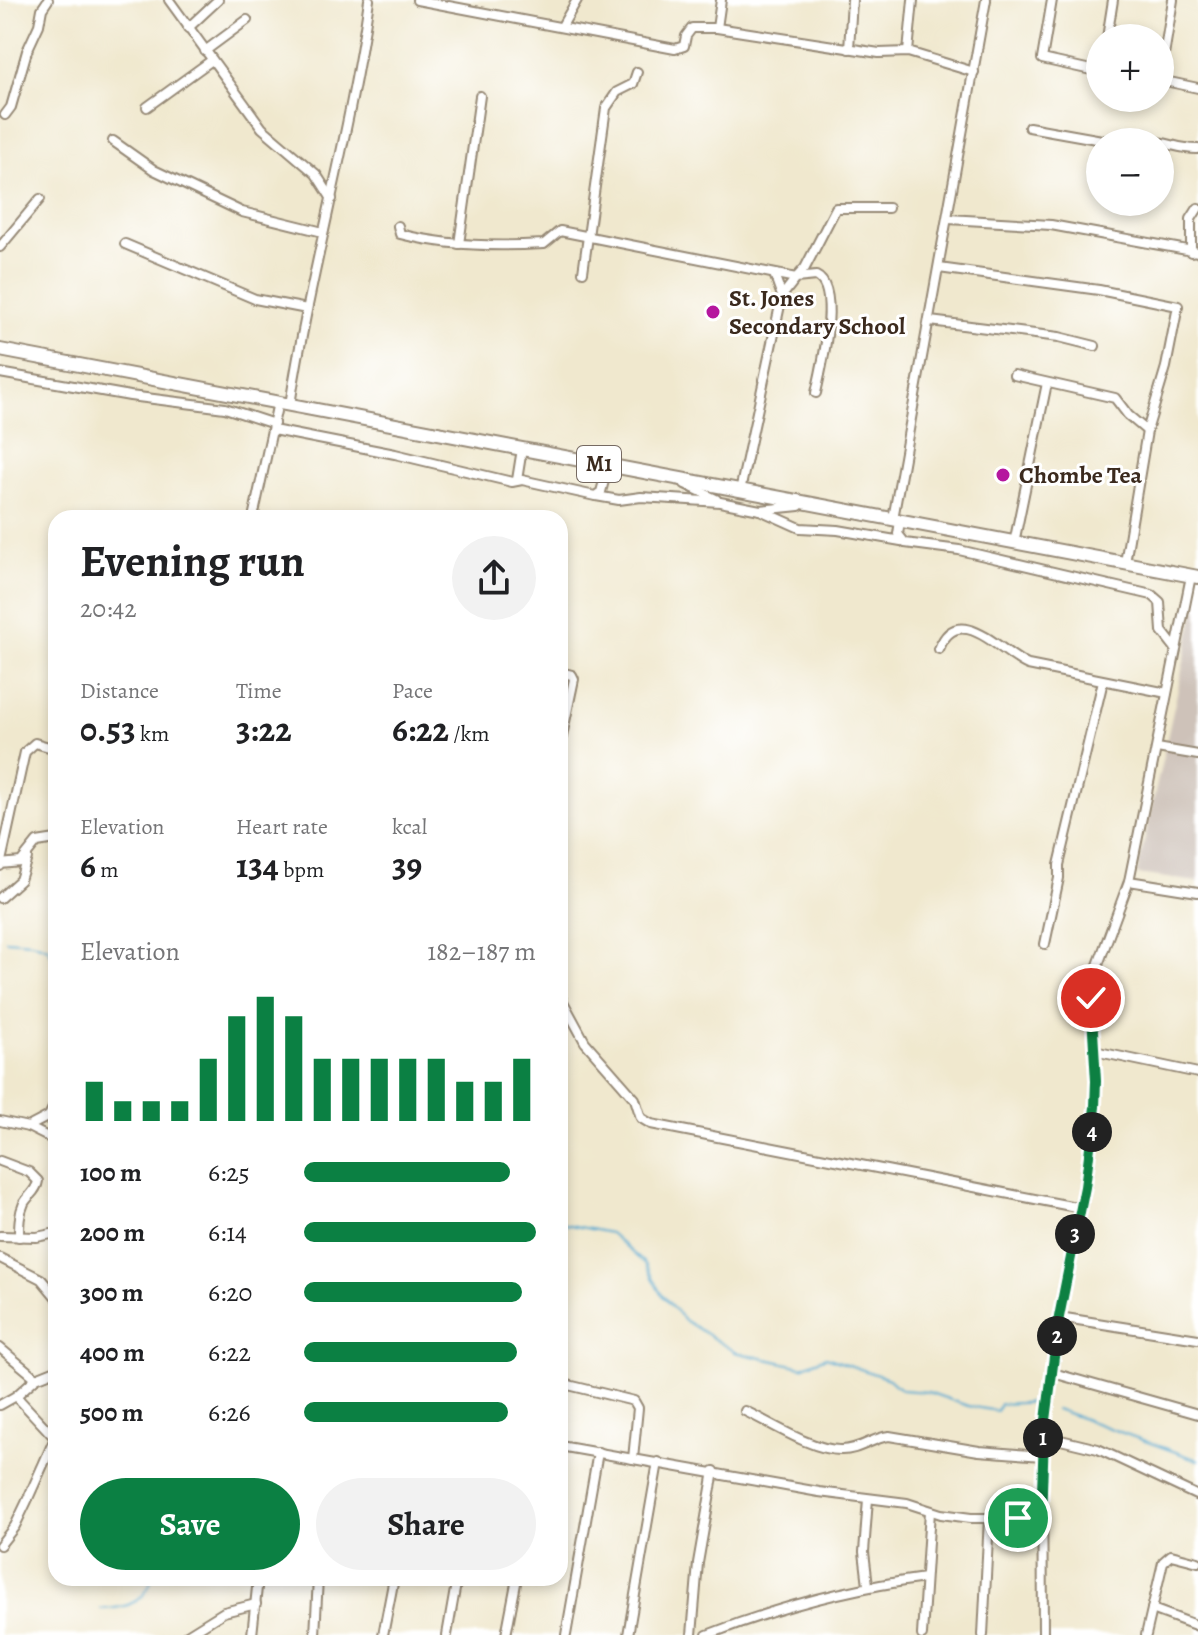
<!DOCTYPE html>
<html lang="en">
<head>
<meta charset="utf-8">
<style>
	body { margin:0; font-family:Alegreya,serif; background:#f2f2f2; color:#202124; height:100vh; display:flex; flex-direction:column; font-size:30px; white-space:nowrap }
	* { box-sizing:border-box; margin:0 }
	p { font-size:26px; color:#757577 }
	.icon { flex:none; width:44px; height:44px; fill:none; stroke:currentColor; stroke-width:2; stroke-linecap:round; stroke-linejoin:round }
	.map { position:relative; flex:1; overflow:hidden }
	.panel { position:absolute; left:48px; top:510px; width:520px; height:1076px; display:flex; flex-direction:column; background:#fff; border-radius:24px; box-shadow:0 4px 12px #0003 }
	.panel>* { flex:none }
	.fabs { position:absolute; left:1086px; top:24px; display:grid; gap:16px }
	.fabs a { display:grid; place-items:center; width:88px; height:88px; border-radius:50%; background:#fff; box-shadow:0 4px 12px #0003; font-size:40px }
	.pin { position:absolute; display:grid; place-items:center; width:68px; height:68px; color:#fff; margin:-34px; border:4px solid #fff; border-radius:50%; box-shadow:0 2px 8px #0007 }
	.km { position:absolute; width:40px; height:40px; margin:-20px; border-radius:50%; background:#222; color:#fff; font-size:22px; line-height:40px; text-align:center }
	.round { display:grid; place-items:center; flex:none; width:84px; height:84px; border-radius:42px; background:#f2f2f2 }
	.summary { display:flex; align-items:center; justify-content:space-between; height:136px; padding:0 32px }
	h1 { font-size:44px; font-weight:700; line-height:60px }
	.figures { display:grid; grid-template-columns:repeat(3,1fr); gap:12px; height:136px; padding:8px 32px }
	.figures div { display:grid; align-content:center }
	.figures b { font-size:34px; font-weight:700 }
	.figures small { font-size:22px; font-weight:400 }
	.figures p { font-size:22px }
	.chart { height:224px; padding:16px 32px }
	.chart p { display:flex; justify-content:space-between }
	.chart svg { width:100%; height:144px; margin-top:8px; stroke:#0b8043; stroke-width:6 }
	.primary-button { display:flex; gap:16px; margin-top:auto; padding:16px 32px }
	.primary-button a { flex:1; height:92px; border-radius:48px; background:#0b8043; color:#fff; font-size:32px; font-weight:700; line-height:92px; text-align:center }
	.primary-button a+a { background:#f2f2f2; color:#202124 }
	ul { padding:0 32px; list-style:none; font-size:26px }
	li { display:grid; grid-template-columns:128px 96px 1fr; align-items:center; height:60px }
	li i { height:20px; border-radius:10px; background:#0b8043 }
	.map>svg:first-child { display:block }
</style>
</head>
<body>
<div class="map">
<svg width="1198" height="1635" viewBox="0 0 1198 1635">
	<rect width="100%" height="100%" fill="#fff"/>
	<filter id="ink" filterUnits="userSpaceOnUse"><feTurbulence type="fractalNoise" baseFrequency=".0125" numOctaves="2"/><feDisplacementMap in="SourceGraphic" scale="16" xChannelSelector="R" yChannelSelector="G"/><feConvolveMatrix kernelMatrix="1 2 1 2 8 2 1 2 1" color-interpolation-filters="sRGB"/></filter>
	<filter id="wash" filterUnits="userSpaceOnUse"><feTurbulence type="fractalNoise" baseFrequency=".006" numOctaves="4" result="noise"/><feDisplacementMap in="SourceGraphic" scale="32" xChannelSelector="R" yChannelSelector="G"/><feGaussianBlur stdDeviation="1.8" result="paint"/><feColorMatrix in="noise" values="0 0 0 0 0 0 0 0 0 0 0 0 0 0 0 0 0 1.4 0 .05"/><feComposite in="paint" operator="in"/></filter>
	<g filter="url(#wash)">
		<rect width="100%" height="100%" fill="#f0e8ce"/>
		<!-- industrial -->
		<polygon fill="#cec2b9" points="1198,598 1198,882 1137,874"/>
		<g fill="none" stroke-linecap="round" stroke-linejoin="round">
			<!-- stream -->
			<g stroke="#55aad1" stroke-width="2">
				<polyline points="6,940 32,942 48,948 56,963"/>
				<polyline points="560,1223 610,1233 645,1264 661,1294 684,1320 735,1352 802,1367 826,1357 889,1379 901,1390 928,1392 968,1406 997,1411 1000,1404 1038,1402"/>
				<polyline points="1056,1409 1198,1460"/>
				<path d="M101 1609C124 1609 146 1603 152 1578"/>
			</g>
		</g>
	</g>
	<g filter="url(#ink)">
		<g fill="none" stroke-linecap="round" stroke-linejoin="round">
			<!-- minor casing -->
			<g stroke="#968976" stroke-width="12">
				<g id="minor">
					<polyline points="169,0 262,128 316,174 332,199"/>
					<polyline points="417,0 675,49 684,46 686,36 692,28 717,28 879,53 908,52 974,72"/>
					<polyline points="1052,0 1042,59 1100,72"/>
					<polyline points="562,26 577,0"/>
					<polyline points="188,28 218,0"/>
					<polyline points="717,28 721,0"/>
					<polyline points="1107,38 1113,0"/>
					<polyline points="849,49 852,0"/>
					<polyline points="205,51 247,20"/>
					<polyline points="908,52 913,0"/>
					<polyline points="1160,80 1173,0"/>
					<polyline points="1160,80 1198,88"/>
					<polyline points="147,107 212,60"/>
					<polyline points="5,115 11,107 27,51 39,25 42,9 48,0"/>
					<polyline points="1029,127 1113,142"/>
					<polyline points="113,141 154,170 242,212 323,232"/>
					<path d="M1140 142C1160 138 1178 150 1198 149"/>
					<polyline points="948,219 1051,225 1198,252"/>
					<path d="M398 226 400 234C446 246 496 247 544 244L560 231 796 278 805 268 836 208H888"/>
					<polyline points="125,244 255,299 307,309"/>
					<polyline points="459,244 480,96"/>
					<polyline points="0,247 40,199"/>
					<polyline points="1191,252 1191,219 1198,208"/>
					<polyline points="939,268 1099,290 1178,306 1166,367 1147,431 1125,563"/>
					<polyline points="583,272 606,108 617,92 633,84 637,72"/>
					<path d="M782 296 796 278 816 276C842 288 821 369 816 393"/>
					<polyline points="930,321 1059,337 1095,346"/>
					<polyline points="0,373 130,396 225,408 274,424"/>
					<polyline points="1014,375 1115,398 1128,415 1147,431"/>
					<path d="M290 405C311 268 350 136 369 0"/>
					<polyline points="273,430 395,454 512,482 522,480 595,496 601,492 608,466"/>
					<polyline points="517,480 522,449"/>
					<polyline points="685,484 716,499"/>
					<polyline points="740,491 782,296 774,274"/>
					<polyline points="596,496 619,500 641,497 720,502 760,510 800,528 838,530 901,541"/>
					<polyline points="760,510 799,506"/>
					<polyline points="253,518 278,402"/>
					<polyline points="893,519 986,0"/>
					<polyline points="900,521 898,534 905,543 959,550 1152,595 1160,602 1162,631 1176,649"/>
					<polyline points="1014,543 1047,383"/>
					<path d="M939 649C958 599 1003 655 1028 665L1167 693"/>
					<polyline points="560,672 572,675 574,679 560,746"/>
					<polyline points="1157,748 1198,755"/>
					<polyline points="0,864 21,862 37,842 56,839"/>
					<polyline points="0,866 25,752 35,743 56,749"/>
					<polyline points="1129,881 1198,892"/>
					<polyline points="0,898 20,880 27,858"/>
					<polyline points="1045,944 1059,878 1059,865 1103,681"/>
					<polyline points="560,996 585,1042 635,1099 641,1118 651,1124 1081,1208"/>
					<polyline points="1094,1051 1198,1073"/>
					<polyline points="0,1121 28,1127 56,1141"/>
					<polyline points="28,1127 49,1116 56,1102"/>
					<path d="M0 1161 29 1172 38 1181C37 1190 29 1195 24 1203 19 1214 19 1225 19 1237"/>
					<polyline points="0,1236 37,1237 56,1233"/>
					<polyline points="0,1258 41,1279 56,1297"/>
					<polyline points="1059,1317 1198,1339"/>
					<polyline points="0,1348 36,1378"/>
					<polyline points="1053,1373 1198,1414"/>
					<polyline points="560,1383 634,1401 638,1408 633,1459"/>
					<polyline points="0,1405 16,1396 36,1378 56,1370"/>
					<path d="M745 1411C771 1423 811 1450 840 1450 858 1451 872 1438 889 1436L979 1451 1042 1456"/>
					<polyline points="1044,1436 1098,1449 1198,1496"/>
					<polyline points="560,1446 819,1492 907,1503 941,1514 971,1518 1041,1518"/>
					<polyline points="0,1545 15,1526 26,1503 55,1438 16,1396"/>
					<polyline points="868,1585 864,1552 868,1499"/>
					<polyline points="1152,1609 1198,1626"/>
					<polyline points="187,1635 224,1612 256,1604"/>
					<polyline points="252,1635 258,1578"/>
					<polyline points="315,1635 318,1578"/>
					<polyline points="383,1635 394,1578"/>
					<polyline points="447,1635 457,1578"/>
					<polyline points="506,1635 517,1578"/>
					<polyline points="566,1635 598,1452"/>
					<polyline points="628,1635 658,1462"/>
					<polyline points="692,1635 698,1563 714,1471"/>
					<path d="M707 1635C778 1607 849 1588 925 1578"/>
					<polyline points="922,1635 930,1511"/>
					<polyline points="983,1635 989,1518"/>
					<polyline points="1043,1635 1042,1456 1059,1317 1085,1187 1095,1107 1096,1081 1091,998 1098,965 1129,881 1191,576"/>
					<polyline points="1146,1635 1163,1562 1171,1555 1198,1562"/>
				</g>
			</g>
			<!-- highway casing -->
			<g stroke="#968976" stroke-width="16">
				<polyline id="highway" points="0,350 1198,577"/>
			</g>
			<!-- minor -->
			<use href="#minor" stroke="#fff" stroke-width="8"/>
			<!-- highway -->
			<use href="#highway" stroke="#fff" stroke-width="12"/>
		</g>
	</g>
	<g fill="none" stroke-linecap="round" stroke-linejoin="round" filter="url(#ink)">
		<!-- route casing -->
		<g stroke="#fff" stroke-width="16">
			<polyline id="route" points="1018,1518 1041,1518 1044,1436 1059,1317 1085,1187 1095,1107 1096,1081 1091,998"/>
		</g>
		<!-- route -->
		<use href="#route" stroke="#0b8043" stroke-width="10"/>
	</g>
	<!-- markers -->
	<g fill="#b5179e" stroke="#fff" stroke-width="3">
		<circle cx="713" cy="312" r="8"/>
		<circle cx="1003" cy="475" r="8"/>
	</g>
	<g text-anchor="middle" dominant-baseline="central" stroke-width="6" stroke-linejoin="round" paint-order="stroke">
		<!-- shield labels -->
		<rect fill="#fff" stroke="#766a62" stroke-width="2" x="577" y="446" width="44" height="36" rx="6"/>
		<g font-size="22" font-weight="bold" fill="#3b2a1e">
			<text x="599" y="464">M1</text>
		</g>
		<!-- poi labels -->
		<g font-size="24" font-weight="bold" fill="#3b2a1e" stroke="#fff" text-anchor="start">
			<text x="729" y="298">St. Jones<tspan x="729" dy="28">Secondary School</tspan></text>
			<text x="1019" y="475">Chombe Tea</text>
		</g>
	</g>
</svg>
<div class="fabs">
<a>+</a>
<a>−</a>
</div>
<div class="pin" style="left:1018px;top:1518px;background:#1e9e55"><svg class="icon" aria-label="arrive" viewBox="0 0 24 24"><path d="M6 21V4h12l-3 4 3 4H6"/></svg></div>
<div class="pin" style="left:1091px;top:998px;background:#d93025"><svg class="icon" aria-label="check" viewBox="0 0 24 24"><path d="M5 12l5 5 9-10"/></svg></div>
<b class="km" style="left:1043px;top:1438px">1</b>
<b class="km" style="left:1057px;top:1336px">2</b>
<b class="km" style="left:1075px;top:1234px">3</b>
<b class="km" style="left:1092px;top:1132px">4</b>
<section class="panel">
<div class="summary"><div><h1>Evening run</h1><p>20:42</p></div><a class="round"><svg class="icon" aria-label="share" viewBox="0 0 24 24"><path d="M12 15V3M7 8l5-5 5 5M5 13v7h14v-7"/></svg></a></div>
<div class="figures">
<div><p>Distance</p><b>0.53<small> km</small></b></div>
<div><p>Time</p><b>3:22</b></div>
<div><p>Pace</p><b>6:22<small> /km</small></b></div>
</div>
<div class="figures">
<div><p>Elevation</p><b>6<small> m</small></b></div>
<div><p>Heart rate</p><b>134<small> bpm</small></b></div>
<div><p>kcal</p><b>39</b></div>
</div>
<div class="chart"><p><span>Elevation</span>182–187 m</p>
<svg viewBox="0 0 160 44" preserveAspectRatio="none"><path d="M5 44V32M15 44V38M25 44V38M35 44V38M45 44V25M55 44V12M65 44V6M75 44V12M85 44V25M95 44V25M105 44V25M115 44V25M125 44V25M135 44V32M145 44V32M155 44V25"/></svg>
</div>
<ul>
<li><b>100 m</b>6:25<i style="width:89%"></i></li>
<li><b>200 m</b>6:14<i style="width:100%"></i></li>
<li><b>300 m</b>6:20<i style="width:94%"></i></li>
<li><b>400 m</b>6:22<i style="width:92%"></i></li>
<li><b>500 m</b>6:26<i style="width:88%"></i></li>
</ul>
<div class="primary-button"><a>Save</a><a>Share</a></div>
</section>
</div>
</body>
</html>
